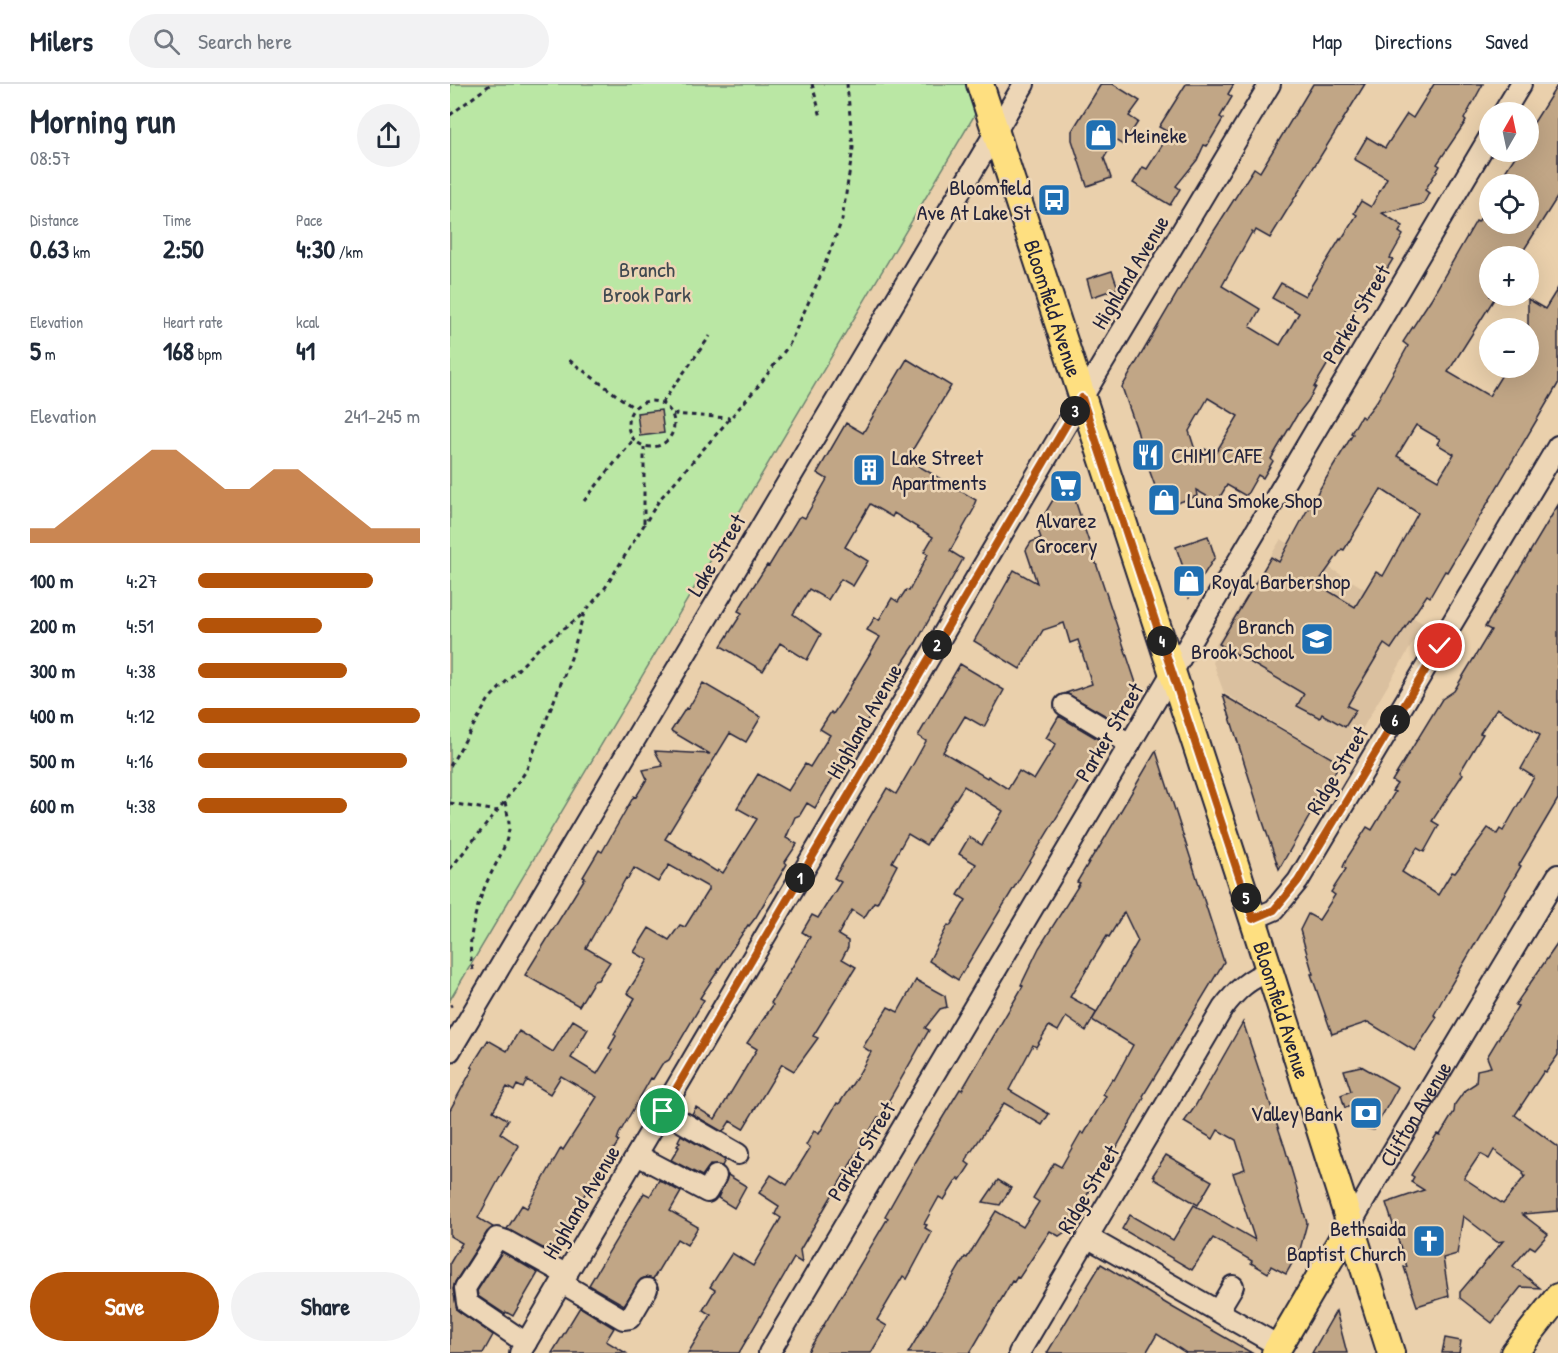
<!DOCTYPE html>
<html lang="en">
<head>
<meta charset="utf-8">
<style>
	body { margin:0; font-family:"Patrick Hand",sans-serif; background:#f2f2f3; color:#1f2937; height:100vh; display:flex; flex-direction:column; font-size:22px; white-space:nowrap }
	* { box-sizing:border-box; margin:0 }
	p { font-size:20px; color:#747a83 }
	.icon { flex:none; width:33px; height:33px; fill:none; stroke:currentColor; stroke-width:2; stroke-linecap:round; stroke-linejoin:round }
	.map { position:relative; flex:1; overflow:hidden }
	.details { display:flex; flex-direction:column; background:#fff; width:450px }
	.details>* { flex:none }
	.needle { width:39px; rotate:9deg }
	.controls { position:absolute; left:1029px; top:18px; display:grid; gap:12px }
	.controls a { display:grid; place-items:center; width:60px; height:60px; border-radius:50%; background:#fff; box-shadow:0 6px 24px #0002; font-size:30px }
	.pin { position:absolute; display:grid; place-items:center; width:51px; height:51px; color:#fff; margin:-26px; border:3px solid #fff; border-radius:50%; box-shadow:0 2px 6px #0007 }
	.km { position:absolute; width:30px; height:30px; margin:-15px; border-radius:50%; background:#222; color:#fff; font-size:16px; line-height:30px; text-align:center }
	.round { display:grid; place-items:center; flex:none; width:63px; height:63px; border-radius:32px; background:#f2f2f3 }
	.head { display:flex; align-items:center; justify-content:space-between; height:102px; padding:0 30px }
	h1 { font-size:33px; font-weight:700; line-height:45px }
	.figures { display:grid; grid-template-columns:repeat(3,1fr); gap:9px; height:102px; padding:6px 30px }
	.figures div { display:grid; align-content:center }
	.figures b { font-size:26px; font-weight:700 }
	.figures small { font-size:16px; font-weight:400 }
	.figures p { font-size:16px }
	.chart { height:168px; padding:12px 30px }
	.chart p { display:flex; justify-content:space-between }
	.chart svg { width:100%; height:108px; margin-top:6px; fill:#b45309; opacity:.7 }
	.button { display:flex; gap:12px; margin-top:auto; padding:12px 30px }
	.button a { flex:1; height:69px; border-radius:36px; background:#b45309; color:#fff; font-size:24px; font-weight:700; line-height:69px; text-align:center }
	.button a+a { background:#f2f2f3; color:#1f2937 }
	ul { padding:0 30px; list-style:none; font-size:20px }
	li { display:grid; grid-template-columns:96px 72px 1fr; align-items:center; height:45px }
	li i { height:15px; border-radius:8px; background:#b45309 }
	header { display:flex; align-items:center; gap:36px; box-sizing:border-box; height:84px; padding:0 30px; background:#fff; border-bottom:2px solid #e0e1e3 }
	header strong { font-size:28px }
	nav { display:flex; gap:33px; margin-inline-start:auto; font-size:21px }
	.search { width:420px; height:54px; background:#f2f2f3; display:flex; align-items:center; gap:15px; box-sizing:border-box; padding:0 21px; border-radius:33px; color:#747a83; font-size:22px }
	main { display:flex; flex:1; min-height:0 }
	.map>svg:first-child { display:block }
</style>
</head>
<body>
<header>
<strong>Milers</strong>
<div class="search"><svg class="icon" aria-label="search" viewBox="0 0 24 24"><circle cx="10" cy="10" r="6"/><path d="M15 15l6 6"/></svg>Search here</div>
<nav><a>Map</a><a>Directions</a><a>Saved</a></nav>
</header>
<main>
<section class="details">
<div class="head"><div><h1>Morning run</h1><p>08:57</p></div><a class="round"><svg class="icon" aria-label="share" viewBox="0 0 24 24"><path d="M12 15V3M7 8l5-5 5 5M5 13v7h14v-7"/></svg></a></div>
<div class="figures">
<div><p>Distance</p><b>0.63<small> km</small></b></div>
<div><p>Time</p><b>2:50</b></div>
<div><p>Pace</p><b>4:30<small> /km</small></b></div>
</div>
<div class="figures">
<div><p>Elevation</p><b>5<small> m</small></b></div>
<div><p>Heart rate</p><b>168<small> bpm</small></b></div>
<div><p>kcal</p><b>41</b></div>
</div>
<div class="chart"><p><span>Elevation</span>241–245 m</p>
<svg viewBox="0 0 160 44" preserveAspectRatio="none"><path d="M0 44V38L10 38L20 30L30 22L40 14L50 6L60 6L70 14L80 22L90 22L100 14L110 14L120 22L130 30L140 38L150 38L160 38V44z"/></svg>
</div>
<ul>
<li><b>100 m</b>4:27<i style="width:79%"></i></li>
<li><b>200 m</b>4:51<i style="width:56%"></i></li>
<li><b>300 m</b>4:38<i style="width:67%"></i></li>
<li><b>400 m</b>4:12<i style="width:100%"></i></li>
<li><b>500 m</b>4:16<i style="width:94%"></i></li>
<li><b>600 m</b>4:38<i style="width:67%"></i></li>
</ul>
<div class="button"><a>Save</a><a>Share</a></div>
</section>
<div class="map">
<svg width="1108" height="1269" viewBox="0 0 1108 1269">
	<rect width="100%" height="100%" fill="#ead0ac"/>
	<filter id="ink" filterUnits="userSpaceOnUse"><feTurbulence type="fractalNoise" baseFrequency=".0167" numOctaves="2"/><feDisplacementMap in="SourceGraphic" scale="12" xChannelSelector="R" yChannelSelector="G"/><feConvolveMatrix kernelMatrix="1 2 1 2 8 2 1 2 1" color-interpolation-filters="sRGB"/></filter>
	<g filter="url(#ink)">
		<!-- built -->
		<polygon fill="#dac09f" points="831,455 974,540 892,679 774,609 760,570"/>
		<!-- green -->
		<polygon fill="#bae7a4" stroke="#6e8470" stroke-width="1.5" points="0,0 543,0 0,916"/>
		<!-- building -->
		<g fill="#c1a686" stroke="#22223b" stroke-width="1.5" fill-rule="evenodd">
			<polygon points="651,0 663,0 690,17 679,32 688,38 673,61 665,56 654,74 661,94 637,102 622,56 622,47"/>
			<polygon points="736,0 784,0 778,10 782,13 770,33 773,35 757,62 754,61 747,76 726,102 730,105 720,121 683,99 693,83 697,85 720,49 709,43"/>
			<path d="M863 0H915L820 154 806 146 804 150 802 148 772 202 810 225 800 243 830 261 849 229 822 214 831 199 855 212 890 155 891 156 907 131 904 129 911 117 921 123 937 94 904 75 917 53 935 64 957 30 963 34 984 0H1033L1014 35 1016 37 987 80 990 82 975 106 979 109 973 120 932 129 953 142 949 148 953 151 940 174 943 175 932 193 928 190 925 194 901 232 905 234 864 303H866L858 317 847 331 821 375 823 377 813 394 808 391 796 412 777 401 767 418 746 406 747 412 713 424 692 366 687 346 672 303 757 158 804 84 810 88ZM758 314 788 332 765 370 755 365 746 369 739 347Z"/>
			<path d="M1108 0V112L1070 172H1040V212H1046L998 288 1039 312 1056 284H1078V215L1095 225 1108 204V300L997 488 995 487 980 513 977 511 941 565 934 560 897 622 906 626 895 643 872 630 870 634 847 622 854 610 769 560 821 473 829 478 860 421 903 350 901 349 911 332 914 334 927 317 958 262 953 258 981 215 1026 137 1028 138 1040 119V140H1078V100H1051L1054 96 1051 94 1068 68H1078V48ZM966 341 990 355 987 360 1004 370 988 396 947 372ZM931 405 968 429 933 492 926 488 905 523 867 500 892 465 894 466Z"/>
			<polygon points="662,187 668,204 642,213 637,195"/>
			<polygon points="457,275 501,302 457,375 526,416 524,421 525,423 500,467 513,475 466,559 438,601 365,724 357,719 350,731 345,733 336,754 347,760 335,778 337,780 306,833 299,842 298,841 250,914 254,916 219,976 212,980 203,995 201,994 169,1050 167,1056 169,1057 124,1127 124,1131 102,1169 57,1145 72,1121 77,1124 111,1064 113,1066 147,1013 111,992 100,1010 77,996 73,1004 67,1001 64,1007 57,1003 43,1027 58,1036 50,1049 69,1062 49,1095 28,1134 43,1143 37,1148 5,1198 3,1205 7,1226 43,1251 33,1269 0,1269 0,1179 12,1159 0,1152 0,1026 23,984 21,983 38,956 57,967 69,947 103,968 123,936 138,945 121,974 147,990 162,966 159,964 166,952 164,950 185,914 177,909 198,876 184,868 199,844 219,856 230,841 235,843 258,806 258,803 219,781 208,798 184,784 178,795 176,794 136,864 160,878 148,896 144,897 129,922 75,891 135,794 133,793 149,766 152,768 177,724 184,712 186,713 197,695 193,686 213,682 205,667 260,670 221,647 236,624 238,625 253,599 311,633 296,658 280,649 215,755 241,770 240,771 267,788 268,786 273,789 307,735 287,724 308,690 338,707 355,680 360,683 380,651 370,645 381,628 383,630 391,618 430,553 417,546 425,533 429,536 442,514 448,518 456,506 459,507 478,470 474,468 483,453 444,429 442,433 420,420 395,463 418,477 403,502 391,495 378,516 359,505 343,530 371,550 357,576 330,559 313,587 271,562 292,529 288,527 301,506 317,481 319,482 348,434 351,432 355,434 377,395 367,389 396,339 413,349"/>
			<polygon points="211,326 214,349 190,352 187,329"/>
			<polygon points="617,392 687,602 686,611 681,611 665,637 616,609 642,600 628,556 620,559 614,539 593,546 570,585 524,557 564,486 587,499 576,466 581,458 591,454 587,443"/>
			<path d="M1108 421V715L1069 781 1071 782 995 911 984 931 987 933 965 967 918 938 882 950 861 890H863L850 846 858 830 869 836 885 811 881 808 896 785 893 783 897 774 917 743 922 746 945 708 942 707 947 700 942 697 992 615 1004 607 1041 546 1035 543ZM1047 624 1090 651 1071 685 1084 693 1053 747 1050 745 1047 750 1038 744 1005 789 1002 788 988 811 952 788 967 764 974 768 989 741 982 737 1013 690 1010 688 1033 650 1030 649Z"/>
			<polygon points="758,452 765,473 739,514 730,485 733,483 726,463"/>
			<polygon points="510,580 554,606 534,643 515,632 493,668 537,694 538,692 558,705 569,687 584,696 606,660 596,654 609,632 653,658 647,669 644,667 639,680 508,896 479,877 498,841 500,842 516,816 508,811 526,780 509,770 519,753 532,761 553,727 514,702 476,761 458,750 442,778 447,781 427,819 424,818 414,834 402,826 388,851 398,857 398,863 392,875 406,883 363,952 368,954 344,987 332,980 293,1045 280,1037 273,1048 242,1030 246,1023 265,1035 307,965 297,959 323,921 321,919 360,853 352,848 362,831 368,834 391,798 384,794 437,704 446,710 460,686 476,657 468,652"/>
			<polygon points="773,611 890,679 829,785 812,735"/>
			<polygon points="706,667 774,878 693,1012 694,1014 659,1077 656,1076 639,1108 619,1138 621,1139 615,1148 609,1152 600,1147 569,1194 567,1193 564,1198 562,1197 520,1269 458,1269 515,1173 517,1174 546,1127 573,1143 589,1118 583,1114 604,1079 611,1083 631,1048 634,1050 656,1012 653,1010 662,995 664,996 683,961 642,936 688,857 674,828 659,853 657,852 620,913 647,928 636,947 616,933 608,947 599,942 586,963 583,961 559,1006 599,1030 592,1041 554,1019 519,1071 516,1078 520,1081 510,1096 508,1094 506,1097 494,1116 489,1113 474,1140 477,1141 475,1144 482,1148 457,1195 453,1192 427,1236 437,1242 421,1269 357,1269 438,1134 435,1132 465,1079 510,1005 512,1006 573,902 571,901 589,864 630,799 627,798 645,768 646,769"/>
			<path d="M1108 859V971L1096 988 1094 987 1065 1031 1108 1063V1127L1072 1130 1098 1150 1085 1165 1080 1162 1063 1182 1090 1204 1071 1203 1042 1239 1010 1214V1208L1053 1157 1047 1158 1013 1132 1007 1170 993 1174 999 1212 967 1222 954 1183H957L936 1119 974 1106 961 1098 964 1093 961 1091 987 1050 990 1051 1004 1028 1005 1020 1015 1006 1026 999 1027 986 1041 983 1037 973 1068 922 1065 921ZM1044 1066 1074 1088 1073 1090 1075 1092 1053 1120 1014 1094 1030 1070 1039 1075Z"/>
			<polygon points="466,896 495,912 497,923 490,925 475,944 479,946 438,1018 440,1019 430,1034 428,1033 350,1166 352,1179 344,1174 289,1269 238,1269 261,1231 253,1226 265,1206 260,1203 282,1169 303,1182 331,1134 325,1130 329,1122 309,1109 321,1091 337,1101 360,1064 356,1061 364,1047 369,1050 387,1019 389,1020 407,993 421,968 413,963 438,923 448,928"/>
			<polygon points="793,938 835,1064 857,1139 847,1177 844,1176 836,1190 821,1182 818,1189 801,1179 802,1177 763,1154 742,1186 672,1145 680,1131 723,1156 744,1121 805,1156 783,1089 795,1085 786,1056 768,1046 763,1055 734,1038 744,1024"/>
			<polygon points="911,982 948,1003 924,1046 912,1044 905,1021 895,1024 891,1011 901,1007 894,986"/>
			<polygon points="231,1051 275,1076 272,1082 260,1081 252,1092 221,1076 229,1063 227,1062 230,1058 228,1057"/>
			<polygon points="716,1071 762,1097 748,1121 704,1095 705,1093 703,1091"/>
			<polygon points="278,1091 296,1102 284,1124 268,1114"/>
			<polygon points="209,1096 231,1108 220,1127 248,1143 237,1161 227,1155 203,1195 196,1193 191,1195 174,1221 139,1201 194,1109 200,1112"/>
			<polygon points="548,1096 561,1104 550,1121 533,1118"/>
			<polygon points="52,1168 88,1189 63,1232 56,1228 55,1230 28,1212 27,1207"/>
			<polygon points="651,1180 722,1223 802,1269 736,1269 707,1250 696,1269 597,1269"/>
			<polygon points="130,1223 164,1244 156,1257 176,1269 102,1269"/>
			<polygon points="886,1227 897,1269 862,1269"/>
			<polygon points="995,1254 1011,1257 1009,1269 992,1269"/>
		</g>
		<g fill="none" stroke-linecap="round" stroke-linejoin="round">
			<!-- minor casing -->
			<g stroke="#22223b" stroke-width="24">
				<g id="minor">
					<polyline points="1054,28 1071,0"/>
					<polyline points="615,621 680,660"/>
					<polyline points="803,835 824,826 848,797 1108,362"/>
					<polyline points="0,967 574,0"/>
					<polyline points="213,1027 288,1070"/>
					<polyline points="187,1071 257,1108 266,1092"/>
					<path id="s1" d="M900 1141 940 1072 1108 791"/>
					<polyline points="637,1153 829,1262"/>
					<polyline points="112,1199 173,1235 180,1234 197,1205"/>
					<polyline points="768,1227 783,1202"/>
					<polyline points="76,1259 17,1219 15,1204 47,1154 56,1157 117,1191"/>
					<polyline points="70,1269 632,314 820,0"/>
					<polyline points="319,1269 1040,52"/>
					<path d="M569 1269 773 924C786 907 799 894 819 888"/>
				</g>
			</g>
			<!-- major casing -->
			<g stroke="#22223b" stroke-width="30">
				<g id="major">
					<path id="s2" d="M530 0 803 835 941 1269"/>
					<polyline points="825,1269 900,1141"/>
					<polyline points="1064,1269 1108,1213"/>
				</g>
			</g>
			<!-- path -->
			<g stroke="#22223b" stroke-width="3" stroke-dasharray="4.5 4.5" stroke-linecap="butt">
				<polyline points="362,0 371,33"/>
				<polyline points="0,31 41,0"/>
				<polyline points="119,276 184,324"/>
				<circle cx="201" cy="340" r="23"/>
				<polyline points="212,319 260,252"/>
				<polyline points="223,330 280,334"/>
				<polyline points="134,417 184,355"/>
				<polyline points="194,439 194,363"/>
				<polyline points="0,682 39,615 90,563 133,530"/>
				<polyline points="0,719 47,727"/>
				<polyline points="0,785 52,721 76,687 121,574 134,529 155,504 210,415 310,300 339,261 370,193 392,136 403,64 397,0"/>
				<path d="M23 886C16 857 25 827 36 800 44 782 56 765 59 745 60 736 56 726 55 717"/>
				<polyline points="0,922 2,921"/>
			</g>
			<!-- minor -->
			<use href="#minor" stroke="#edd6b6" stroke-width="20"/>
			<!-- major -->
			<use href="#major" stroke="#fedf80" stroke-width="26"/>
		</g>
	</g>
	<g fill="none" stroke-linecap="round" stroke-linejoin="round" filter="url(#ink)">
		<!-- route casing -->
		<g stroke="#fff" stroke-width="12">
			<polyline id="route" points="213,1027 632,314 803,835 824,826 848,797 990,562"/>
		</g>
		<!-- route -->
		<use href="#route" stroke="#b45309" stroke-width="8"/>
	</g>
	<!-- icons -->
	<defs>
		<g id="shop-square" transform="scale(1.725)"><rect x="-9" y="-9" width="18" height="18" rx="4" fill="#1f6fb2" stroke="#edd6b6"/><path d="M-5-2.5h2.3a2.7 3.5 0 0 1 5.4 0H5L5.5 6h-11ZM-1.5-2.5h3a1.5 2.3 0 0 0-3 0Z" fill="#fff"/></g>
		<g id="bus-square" transform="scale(1.725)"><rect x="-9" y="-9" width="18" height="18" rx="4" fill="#1f6fb2" stroke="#edd6b6"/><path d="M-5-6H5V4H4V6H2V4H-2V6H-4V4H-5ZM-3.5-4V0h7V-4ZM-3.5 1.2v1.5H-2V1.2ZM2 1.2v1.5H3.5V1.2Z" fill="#fff"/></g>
		<g id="restaurant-square" transform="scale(1.725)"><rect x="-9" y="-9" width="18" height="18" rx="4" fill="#1f6fb2" stroke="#edd6b6"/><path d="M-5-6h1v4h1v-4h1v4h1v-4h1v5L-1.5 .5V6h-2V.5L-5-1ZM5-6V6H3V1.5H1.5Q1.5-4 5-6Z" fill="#fff"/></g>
		<g id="building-square" transform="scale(1.725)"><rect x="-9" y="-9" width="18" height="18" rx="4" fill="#1f6fb2" stroke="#edd6b6"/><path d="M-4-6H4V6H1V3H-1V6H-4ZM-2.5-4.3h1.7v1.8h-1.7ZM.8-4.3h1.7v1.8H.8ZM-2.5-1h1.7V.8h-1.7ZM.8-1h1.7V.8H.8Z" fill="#fff"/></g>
		<g id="supermarket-square" transform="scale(1.725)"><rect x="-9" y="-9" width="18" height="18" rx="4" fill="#1f6fb2" stroke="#edd6b6"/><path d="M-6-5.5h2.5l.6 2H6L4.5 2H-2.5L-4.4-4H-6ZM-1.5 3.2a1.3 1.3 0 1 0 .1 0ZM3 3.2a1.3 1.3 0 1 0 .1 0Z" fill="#fff"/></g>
		<g id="school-square" transform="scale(1.725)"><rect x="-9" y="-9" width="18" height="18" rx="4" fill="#1f6fb2" stroke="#edd6b6"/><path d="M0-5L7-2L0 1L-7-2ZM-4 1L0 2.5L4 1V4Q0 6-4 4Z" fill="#fff"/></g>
		<g id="bank-square" transform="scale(1.725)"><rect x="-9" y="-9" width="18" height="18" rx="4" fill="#1f6fb2" stroke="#edd6b6"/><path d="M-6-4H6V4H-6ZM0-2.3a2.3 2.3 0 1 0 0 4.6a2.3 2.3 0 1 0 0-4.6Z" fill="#fff"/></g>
		<g id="church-square" transform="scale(1.725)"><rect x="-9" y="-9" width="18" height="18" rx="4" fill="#1f6fb2" stroke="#edd6b6"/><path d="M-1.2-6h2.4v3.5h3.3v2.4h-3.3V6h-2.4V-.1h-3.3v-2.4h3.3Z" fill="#fff"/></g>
	</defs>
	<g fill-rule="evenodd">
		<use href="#shop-square" x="651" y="51"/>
		<use href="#bus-square" x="604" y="116"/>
		<use href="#restaurant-square" x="698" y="371"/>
		<use href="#building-square" x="419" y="386"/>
		<use href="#supermarket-square" x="616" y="402"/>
		<use href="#shop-square" x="714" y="416"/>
		<use href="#shop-square" x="739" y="497"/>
		<use href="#school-square" x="867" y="555"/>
		<use href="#bank-square" x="916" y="1029"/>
		<use href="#church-square" x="979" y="1157"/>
	</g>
	<g text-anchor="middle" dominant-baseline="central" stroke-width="5" stroke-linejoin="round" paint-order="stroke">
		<!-- poi labels -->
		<g font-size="22" fill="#22223b" stroke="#edd6b6" text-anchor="start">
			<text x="674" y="51">Meineke</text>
			<text x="581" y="103" text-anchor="end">Bloomfield<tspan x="581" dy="25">Ave At Lake St</tspan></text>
			<text x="721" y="371">CHIMI CAFE</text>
			<text x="442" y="373">Lake Street<tspan x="442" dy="25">Apartments</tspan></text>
			<text x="737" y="416">Luna Smoke Shop</text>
			<text x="616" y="436" text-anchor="middle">Alvarez<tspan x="616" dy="25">Grocery</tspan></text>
			<text x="762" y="497">Royal Barbershop</text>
			<text x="844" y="542" text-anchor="end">Branch<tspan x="844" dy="25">Brook School</tspan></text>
			<text x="893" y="1029" text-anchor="end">Valley Bank</text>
			<text x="956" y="1144" text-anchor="end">Bethsaida<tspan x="956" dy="25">Baptist Church</tspan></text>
		</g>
		<!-- park labels -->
		<g font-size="22" fill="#404950" stroke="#edd6b6">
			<text x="197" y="185">Branch<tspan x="197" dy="25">Brook Park</tspan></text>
		</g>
		<!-- street labels -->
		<g font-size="22" fill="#22223b" stroke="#edd6b6">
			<text transform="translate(680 188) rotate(-59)">Highland Avenue</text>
			<text stroke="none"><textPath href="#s2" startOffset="236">Bloomfield Avenue</textPath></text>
			<text transform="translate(906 230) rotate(-59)">Parker Street</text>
			<text transform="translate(266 471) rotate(-59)">Lake Street</text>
			<text transform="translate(414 637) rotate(-60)">Highland Avenue</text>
			<text transform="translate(659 648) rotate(-59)">Parker Street</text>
			<text transform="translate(887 686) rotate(-59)">Ridge Street</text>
			<text stroke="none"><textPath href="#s2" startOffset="974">Bloomfield Avenue</textPath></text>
			<text stroke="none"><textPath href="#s1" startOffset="129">Clifton Avenue</textPath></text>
			<text transform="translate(411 1067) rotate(-59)">Parker Street</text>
			<text transform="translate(638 1105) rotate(-59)">Ridge Street</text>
			<text transform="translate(131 1118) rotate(-59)">Highland Avenue</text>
		</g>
	</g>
</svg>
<div class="controls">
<a><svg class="needle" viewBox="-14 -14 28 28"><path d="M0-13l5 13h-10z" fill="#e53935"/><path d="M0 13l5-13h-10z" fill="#747a83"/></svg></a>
<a><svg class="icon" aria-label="locate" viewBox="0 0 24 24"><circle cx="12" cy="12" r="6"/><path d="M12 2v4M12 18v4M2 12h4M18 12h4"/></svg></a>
<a>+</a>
<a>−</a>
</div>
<div class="pin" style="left:213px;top:1027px;background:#1e9e55"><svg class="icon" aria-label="arrive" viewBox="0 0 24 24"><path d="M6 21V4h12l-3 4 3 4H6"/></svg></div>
<div class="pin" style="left:990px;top:562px;background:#d93025"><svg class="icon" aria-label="check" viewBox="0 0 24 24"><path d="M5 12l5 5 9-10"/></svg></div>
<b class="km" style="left:350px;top:794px">1</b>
<b class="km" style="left:487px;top:561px">2</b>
<b class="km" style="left:625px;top:327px">3</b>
<b class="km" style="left:712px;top:557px">4</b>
<b class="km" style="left:796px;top:814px">5</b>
<b class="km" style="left:945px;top:636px">6</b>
</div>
</main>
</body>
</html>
